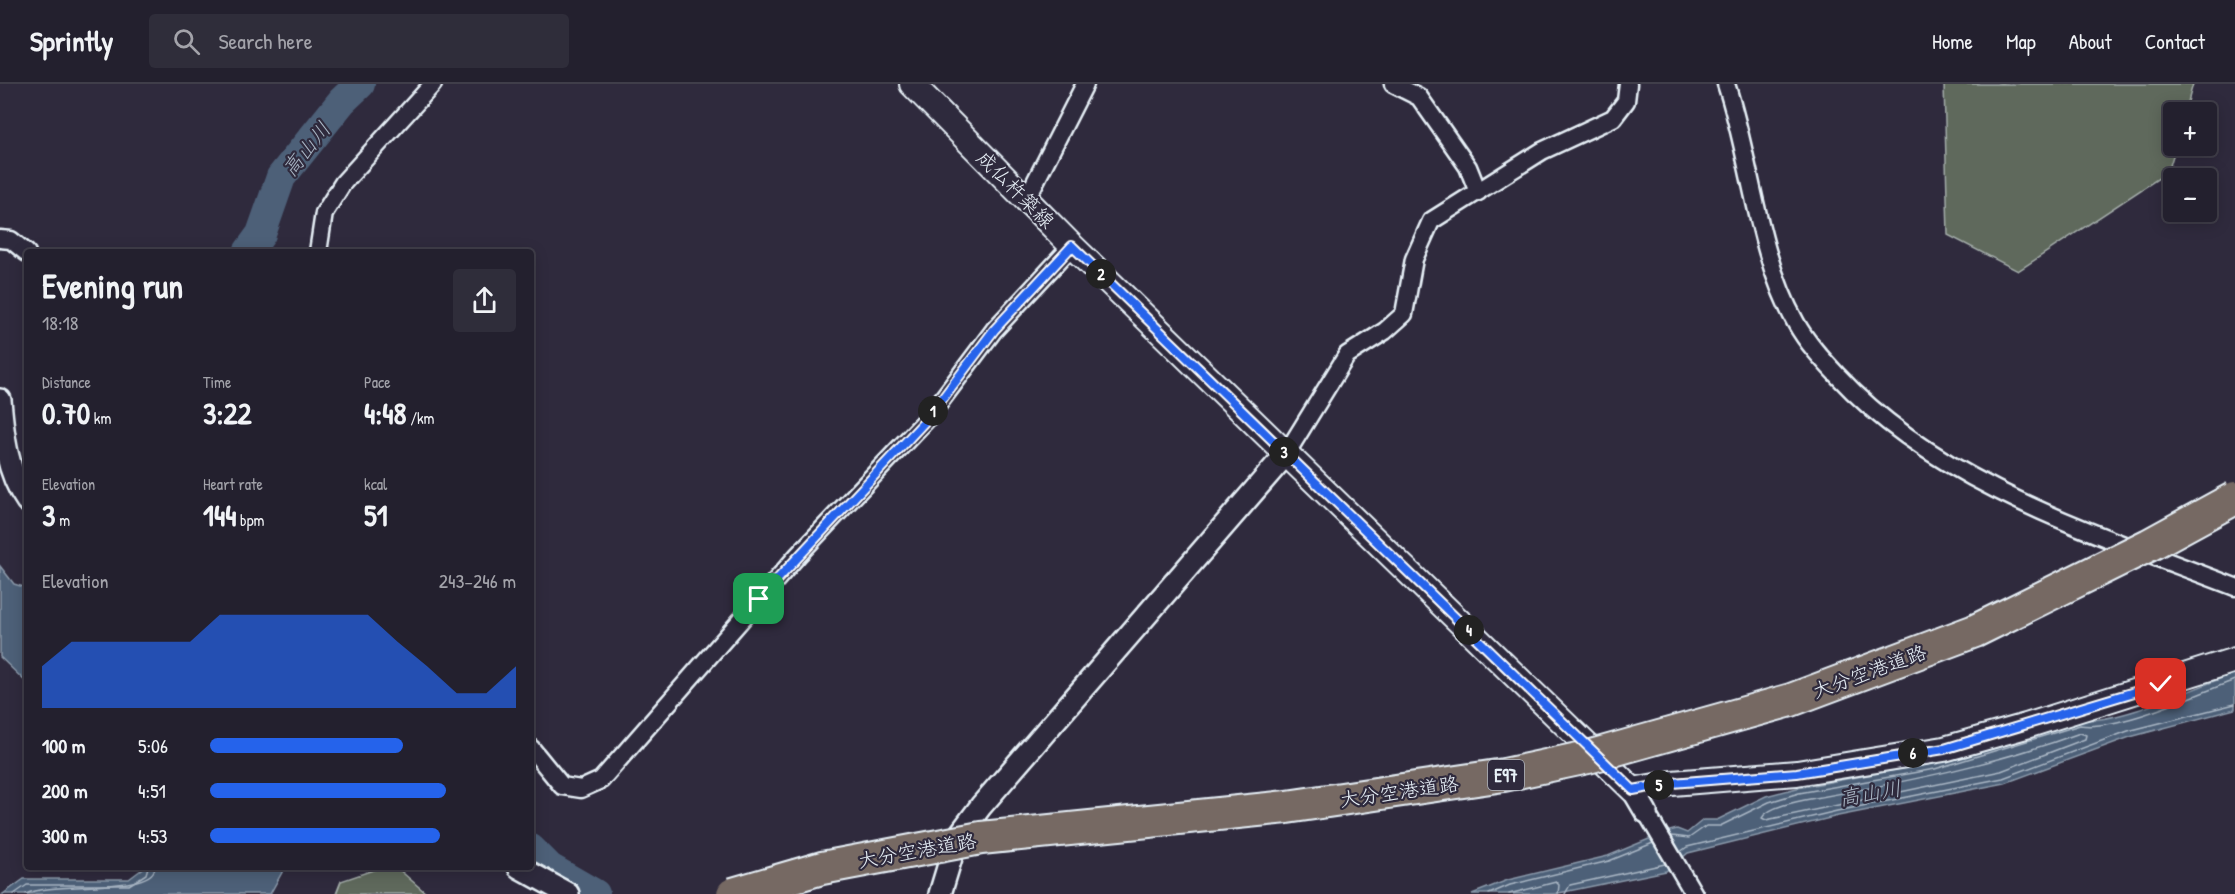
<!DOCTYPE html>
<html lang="en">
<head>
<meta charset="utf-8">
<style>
	body { margin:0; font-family:"Patrick Hand","Klee One",sans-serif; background:#2f2d3a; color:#f1f3f6; height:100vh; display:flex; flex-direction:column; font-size:22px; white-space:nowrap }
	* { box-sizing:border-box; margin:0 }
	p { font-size:20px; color:#a3a3aa }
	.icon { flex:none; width:33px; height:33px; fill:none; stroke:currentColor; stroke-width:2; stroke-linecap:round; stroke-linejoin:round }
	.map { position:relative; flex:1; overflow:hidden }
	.panel { position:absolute; left:24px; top:165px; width:510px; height:621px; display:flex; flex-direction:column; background:#23202e; border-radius:6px; box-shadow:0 3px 15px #0003,0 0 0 2px #403e4a }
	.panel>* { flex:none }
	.buttons { position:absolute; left:2163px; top:18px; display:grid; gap:12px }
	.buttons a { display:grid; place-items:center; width:54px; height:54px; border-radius:6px; background:#23202e; box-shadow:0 3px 15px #0003,0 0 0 2px #403e4a; font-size:30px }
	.pin { position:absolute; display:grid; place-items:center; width:51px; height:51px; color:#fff; margin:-26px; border-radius:12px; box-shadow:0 3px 9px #0006 }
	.km { position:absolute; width:30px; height:30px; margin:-15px; border-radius:50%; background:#222; color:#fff; font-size:16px; line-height:30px; text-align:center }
	.round { display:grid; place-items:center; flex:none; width:63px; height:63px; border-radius:6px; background:#2f2d3a }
	.summary { display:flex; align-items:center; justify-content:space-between; height:102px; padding:0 18px }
	h1 { font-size:33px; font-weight:700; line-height:45px }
	.figures { display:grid; grid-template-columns:repeat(3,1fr); gap:9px; height:102px; padding:6px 18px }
	.figures div { display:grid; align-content:center }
	.figures b { font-size:30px; font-weight:700 }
	.figures small { font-size:16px; font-weight:400 }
	.figures p { font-size:16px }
	.chart { height:168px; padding:12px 18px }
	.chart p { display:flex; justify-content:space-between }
	.chart svg { width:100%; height:108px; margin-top:6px; fill:#2563eb; opacity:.7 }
	ul { padding:0 18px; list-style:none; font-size:20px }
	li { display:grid; grid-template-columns:96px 72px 1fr; align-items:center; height:45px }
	li i { height:15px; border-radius:8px; background:#2563eb }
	header { display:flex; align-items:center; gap:36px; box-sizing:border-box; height:84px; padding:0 30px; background:#23202e; border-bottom:2px solid #403e4a }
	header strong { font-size:28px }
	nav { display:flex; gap:33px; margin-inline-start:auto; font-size:21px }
	.search { width:420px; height:54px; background:#2f2d3a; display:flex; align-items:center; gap:15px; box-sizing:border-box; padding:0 21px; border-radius:6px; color:#a3a3aa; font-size:22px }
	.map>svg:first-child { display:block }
</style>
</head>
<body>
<header>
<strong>Sprintly</strong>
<div class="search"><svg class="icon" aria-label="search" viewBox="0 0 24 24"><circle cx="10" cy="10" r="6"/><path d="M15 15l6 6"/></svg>Search here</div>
<nav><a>Home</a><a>Map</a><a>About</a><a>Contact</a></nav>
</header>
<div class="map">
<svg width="2235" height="810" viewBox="0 0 2235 810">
	<rect width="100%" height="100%" fill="#2f2a3d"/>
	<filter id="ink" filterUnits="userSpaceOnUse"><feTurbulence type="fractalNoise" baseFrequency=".0167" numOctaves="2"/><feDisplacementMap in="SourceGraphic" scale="12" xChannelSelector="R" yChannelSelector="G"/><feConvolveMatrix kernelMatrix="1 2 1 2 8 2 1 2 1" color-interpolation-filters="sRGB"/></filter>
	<g filter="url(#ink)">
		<!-- green -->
		<g fill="#5f695c" stroke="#a4adaa" stroke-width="1.5">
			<polygon points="1944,0 2193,0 2185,28 2174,28 2176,62 2168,88 2018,187 1948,151"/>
			<polygon points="382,783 396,783 427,810 336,810 341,797"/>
		</g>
		<!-- water -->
		<g fill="#4d6078" stroke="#8b9aab" stroke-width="1.5">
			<polygon points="0,482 14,500 27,504 27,599 0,573"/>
			<path d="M2235 589V625L2130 653 2005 699 1838 732 1688 769 1666 787 1554 810H1472L1508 796 1608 772 1666 748 1677 745 1687 749 1703 736H1717L1766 712 1797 704 1934 679 2080 635C2114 642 2199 602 2235 589Z"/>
			<polygon points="145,783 285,783 270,810 3,810 24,795 129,795"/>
		</g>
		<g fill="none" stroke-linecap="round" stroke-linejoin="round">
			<!-- shore -->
			<g stroke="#aab7c5" stroke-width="1.5">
				<path d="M2080 649 2086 651 2085 655 2001 687 1766 736 1762 734C1769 721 1806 716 1821 713 1909 697 1996 680 2080 649Z"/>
				<path d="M1672 752 1689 754 1706 742H1720L1769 718 1799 709 1935 685 2080 641C2119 647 2196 610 2235 596"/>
				<polyline points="1680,768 1687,763 1837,727 2003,694 2128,647 2235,620"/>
				<polyline points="14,810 27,801 129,801 146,790 148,783"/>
				<path d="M26 810C53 797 153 810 155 783"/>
				<polyline points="1489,810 1510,801 1609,777 1653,759"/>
				<polyline points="1509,810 1556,798 1559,801 1558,810"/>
				<polyline points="1565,810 1570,801 1665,780"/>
			</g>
			<!-- river -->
			<g stroke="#4d6078" stroke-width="30">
				<polyline points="248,168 261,150 281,93 342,17 360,0"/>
				<polyline points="531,765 550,784 595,810"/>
			</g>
			<!-- minor casing -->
			<g stroke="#e8f1f8" stroke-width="21">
				<g id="minor">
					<polyline points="1393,0 1419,13 1468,83 1478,108"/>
					<path d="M1726 0C1751 75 1757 170 1796 239 1807 259 1823 276 1838 292 1940 402 2098 450 2235 503"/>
					<polyline points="1026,116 1085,0"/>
					<polyline points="0,155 11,156 27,169"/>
					<polyline points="318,168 324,129 343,99 433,0"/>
					<polyline points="1286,370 1347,271 1385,247 1404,230 1414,175 1431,137 1542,67 1613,34 1626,17 1628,0"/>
					<polyline points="531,664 562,702 581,705 601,696 798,471 928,334 994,246 1072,162"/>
					<polyline points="1646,728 1694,810"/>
				</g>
			</g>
			<!-- tertiary casing -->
			<g stroke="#e8f1f8" stroke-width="26">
				<g id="tertiary">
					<path d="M0 316C3 351 7 389 27 417"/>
					<polyline points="1633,706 1646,728"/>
					<polyline points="519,783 568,810"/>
					<polyline points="940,810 957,754 981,722 1286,370"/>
				</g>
			</g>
			<!-- secondary casing -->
			<g stroke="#e8f1f8" stroke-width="28">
				<polyline id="secondary" points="912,0 1072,162 1633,706 1672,699 1797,689 1944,665 2026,642 2235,576"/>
			</g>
			<!-- minor -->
			<use href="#minor" stroke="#2f2a3d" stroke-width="16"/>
			<!-- tertiary -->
			<use href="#tertiary" stroke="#2f2a3d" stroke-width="21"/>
			<!-- secondary -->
			<use href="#secondary" stroke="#2f2a3d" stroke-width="24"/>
			<!-- motorway-bridge casing -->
			<g stroke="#e8f1f8" stroke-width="36" stroke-linecap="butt">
				<polyline id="motorway-bridge" points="733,810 822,784 981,754 1287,723 1504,691 1588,673 1791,616 1975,547 2149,461 2235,414"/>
			</g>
			<!-- motorway-bridge -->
			<use href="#motorway-bridge" stroke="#766964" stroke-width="32"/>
		</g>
	</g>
	<g fill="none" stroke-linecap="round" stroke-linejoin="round" filter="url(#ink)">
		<!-- route casing -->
		<g stroke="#fff" stroke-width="12">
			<polyline id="route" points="759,515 928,334 994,246 1072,162 1633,706 1672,699 1797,689 1944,665 2161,600"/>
		</g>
		<!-- route -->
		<use href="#route" stroke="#2563eb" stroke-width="8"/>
	</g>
	<g text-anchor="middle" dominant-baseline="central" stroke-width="4.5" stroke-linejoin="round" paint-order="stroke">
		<!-- shield labels -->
		<rect fill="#2f2a3d" stroke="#b0b5c0" stroke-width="1.5" x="1488" y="676" width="36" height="30" rx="4.5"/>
		<g font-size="18" font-weight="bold" fill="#e8f1f8">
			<text x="1506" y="691">E97</text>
		</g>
		<!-- street labels -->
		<g font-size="20" fill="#e8f1f8" stroke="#2f2a3d">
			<text transform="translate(1016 105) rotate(45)">成仏杵築線</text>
			<text transform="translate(1869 587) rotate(-20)">大分空港道路</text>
			<text transform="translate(1399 707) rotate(-8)">大分空港道路</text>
			<text transform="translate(917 766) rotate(-10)">大分空港道路</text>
		</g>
		<!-- water labels -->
		<g font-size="21" font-style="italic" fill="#aab7c5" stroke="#2f2a3d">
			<text transform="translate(306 65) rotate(-51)">高山川</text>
			<text transform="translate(1870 709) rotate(-10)">高山川</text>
		</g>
	</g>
</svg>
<div class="buttons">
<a>+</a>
<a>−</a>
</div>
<div class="pin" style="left:759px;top:515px;background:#1e9e55"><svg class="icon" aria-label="arrive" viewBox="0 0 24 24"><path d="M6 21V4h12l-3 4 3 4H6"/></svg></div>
<div class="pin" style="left:2161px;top:600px;background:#d93025"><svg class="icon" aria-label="check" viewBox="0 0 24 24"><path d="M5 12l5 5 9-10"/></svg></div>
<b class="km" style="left:933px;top:327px">1</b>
<b class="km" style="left:1101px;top:190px">2</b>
<b class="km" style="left:1284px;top:368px">3</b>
<b class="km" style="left:1469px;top:546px">4</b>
<b class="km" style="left:1659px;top:701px">5</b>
<b class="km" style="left:1913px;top:669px">6</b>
<section class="panel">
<div class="summary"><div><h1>Evening run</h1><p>18:18</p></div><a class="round"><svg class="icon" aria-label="share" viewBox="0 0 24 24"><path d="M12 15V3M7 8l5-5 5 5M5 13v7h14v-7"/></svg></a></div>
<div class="figures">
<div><p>Distance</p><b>0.70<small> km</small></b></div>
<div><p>Time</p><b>3:22</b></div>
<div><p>Pace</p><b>4:48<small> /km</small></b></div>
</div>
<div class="figures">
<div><p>Elevation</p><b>3<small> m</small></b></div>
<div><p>Heart rate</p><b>144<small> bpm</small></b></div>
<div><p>kcal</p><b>51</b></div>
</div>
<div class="chart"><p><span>Elevation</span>243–246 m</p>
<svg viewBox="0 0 160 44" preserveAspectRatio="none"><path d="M0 44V27L10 17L20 17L30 17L40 17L50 17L60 6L70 6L80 6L90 6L100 6L110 6L120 17L130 27L140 38L150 38L160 27V44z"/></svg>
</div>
<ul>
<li><b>100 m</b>5:06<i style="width:63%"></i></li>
<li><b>200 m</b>4:51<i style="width:77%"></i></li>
<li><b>300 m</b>4:53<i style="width:75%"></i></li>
</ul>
</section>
</div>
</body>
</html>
